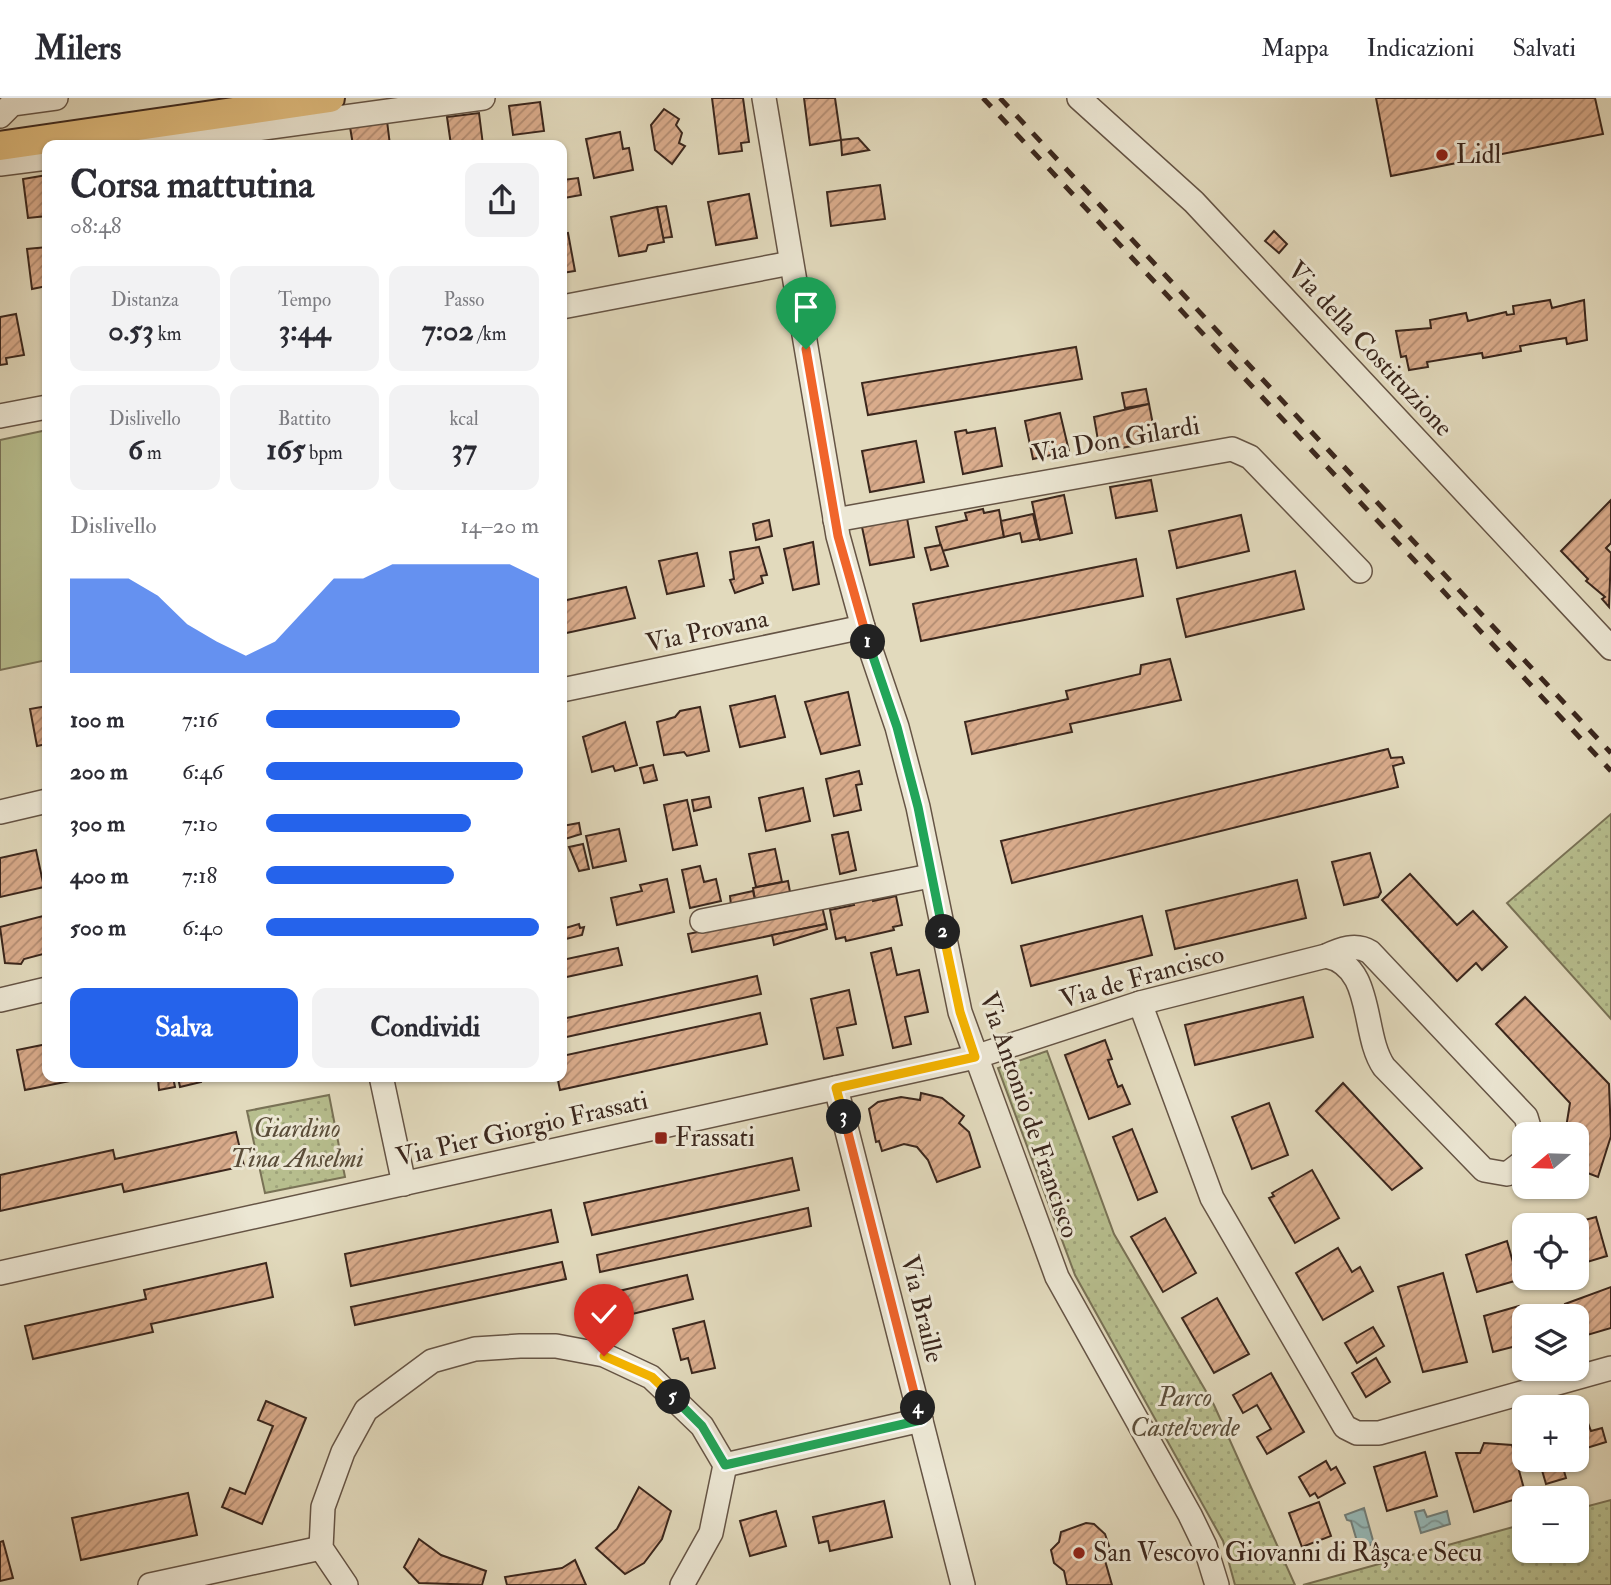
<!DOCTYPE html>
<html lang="it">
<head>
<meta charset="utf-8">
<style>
	body { margin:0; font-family:"IM FELL Double Pica",serif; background:#f2f2f3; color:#2b2b33; height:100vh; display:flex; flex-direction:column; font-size:26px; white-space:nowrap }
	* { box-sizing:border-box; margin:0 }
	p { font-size:23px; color:#7c7c81 }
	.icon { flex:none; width:38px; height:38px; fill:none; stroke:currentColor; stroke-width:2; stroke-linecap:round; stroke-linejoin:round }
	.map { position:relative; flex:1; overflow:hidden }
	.sheet { position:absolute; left:42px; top:42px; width:525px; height:942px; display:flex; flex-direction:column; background:#fff; border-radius:14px; box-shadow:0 2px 5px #0004 }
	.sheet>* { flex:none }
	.needle { width:46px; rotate:251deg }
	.tools { position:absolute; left:1512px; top:1024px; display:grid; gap:14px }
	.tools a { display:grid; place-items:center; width:77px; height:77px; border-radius:14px; background:#fff; box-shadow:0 2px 5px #0004; font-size:35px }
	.pin { position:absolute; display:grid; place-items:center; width:60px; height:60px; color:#fff; margin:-72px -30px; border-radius:50% 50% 50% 0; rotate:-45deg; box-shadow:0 0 7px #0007 }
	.pin .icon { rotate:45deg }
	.km { position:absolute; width:35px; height:35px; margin:-18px; border-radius:50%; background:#222; color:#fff; font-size:19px; line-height:35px; text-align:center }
	.round { display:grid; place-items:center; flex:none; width:74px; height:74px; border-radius:14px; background:#f2f2f3 }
	.overview { display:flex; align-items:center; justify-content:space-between; height:119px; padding:0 28px }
	h1 { font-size:38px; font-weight:800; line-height:52px }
	.metrics { display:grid; grid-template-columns:repeat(3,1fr); gap:10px; height:119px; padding:7px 28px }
	.metrics div { display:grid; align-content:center; border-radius:14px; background:#f2f2f3; text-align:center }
	.metrics b { font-size:30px; font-weight:800 }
	.metrics small { font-size:19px; font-weight:400 }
	.metrics p { font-size:19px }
	.chart { height:196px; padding:14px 28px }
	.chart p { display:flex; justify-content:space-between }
	.chart svg { width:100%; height:126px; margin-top:7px; fill:#2563eb; opacity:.7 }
	.button { display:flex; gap:14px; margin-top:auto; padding:14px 28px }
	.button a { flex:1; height:80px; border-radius:14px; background:#2563eb; color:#fff; font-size:28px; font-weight:800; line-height:80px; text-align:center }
	.button a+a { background:#f2f2f3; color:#2b2b33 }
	ul { padding:0 28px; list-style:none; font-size:23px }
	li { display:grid; grid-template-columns:112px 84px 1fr; align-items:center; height:52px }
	li i { height:18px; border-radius:9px; background:#2563eb }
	header { display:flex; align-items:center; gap:42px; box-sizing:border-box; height:98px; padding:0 35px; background:#fff; border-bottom:2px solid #e1e1e2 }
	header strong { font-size:33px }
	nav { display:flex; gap:38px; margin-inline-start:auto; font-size:24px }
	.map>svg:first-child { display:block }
</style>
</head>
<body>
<header>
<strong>Milers</strong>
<nav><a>Mappa</a><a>Indicazioni</a><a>Salvati</a></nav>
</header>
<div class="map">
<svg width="1611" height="1487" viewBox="0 0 1611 1487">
	<defs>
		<pattern id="green-dots" width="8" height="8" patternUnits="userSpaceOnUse" patternTransform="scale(1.75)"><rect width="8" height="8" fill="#b7be8e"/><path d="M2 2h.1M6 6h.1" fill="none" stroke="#9ea37a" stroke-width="1.8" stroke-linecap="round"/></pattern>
		<pattern id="water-waves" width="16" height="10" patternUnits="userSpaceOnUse" patternTransform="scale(1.75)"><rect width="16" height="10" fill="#96b9b8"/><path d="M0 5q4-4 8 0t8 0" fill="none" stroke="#7c9695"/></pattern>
		<pattern id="building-hatch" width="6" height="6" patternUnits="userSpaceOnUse" patternTransform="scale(1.75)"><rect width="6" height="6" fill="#daac8c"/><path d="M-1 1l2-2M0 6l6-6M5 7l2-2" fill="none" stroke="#b28c72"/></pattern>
	</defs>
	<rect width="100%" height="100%" fill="#e2dabd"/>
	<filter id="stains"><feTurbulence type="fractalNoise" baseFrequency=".00286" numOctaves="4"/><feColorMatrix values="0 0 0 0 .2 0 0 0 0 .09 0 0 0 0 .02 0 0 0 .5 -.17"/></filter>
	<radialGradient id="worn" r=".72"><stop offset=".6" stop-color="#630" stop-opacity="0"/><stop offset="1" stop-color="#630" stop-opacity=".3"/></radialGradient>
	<!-- green -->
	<g fill="url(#green-dots)" stroke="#797256" stroke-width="2">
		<polygon points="1611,716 1611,921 1507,805"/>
		<polygon points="1047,953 1114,1136 1214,1307 1295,1487 1235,1487 1223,1443 1075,1177 998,970"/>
		<polygon points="329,997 345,1079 265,1095 247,1013"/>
		<polygon points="1611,1402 1611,1487 1303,1487 1524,1426 1524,1452 1577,1452 1577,1411"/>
	</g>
	<!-- pitch -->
	<polygon fill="#b7be8e" stroke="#797256" stroke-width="2" points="47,332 47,562 0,572 0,342"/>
	<!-- water -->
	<g fill="url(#water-waves)" stroke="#727f7a" stroke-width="2">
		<polygon points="1364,1410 1374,1446 1359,1450 1351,1423 1347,1422 1345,1417"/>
		<polygon points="1424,1412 1427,1419 1447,1413 1450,1426 1421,1435 1415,1414"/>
	</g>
	<!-- building -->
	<g fill="url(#building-hatch)" stroke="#3b271d" stroke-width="2">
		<polygon points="712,0 743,0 749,44 741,45 742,53 719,56"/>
		<polygon points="804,0 835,0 841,42 810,47"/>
		<polygon points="1376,0 1595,0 1603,36 1391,78"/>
		<polygon points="540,4 544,33 513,37 509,8"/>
		<polygon points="664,11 679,21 676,27 682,35 679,45 685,48 672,66 655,52 651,27"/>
		<polygon points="479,15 483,47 451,47 447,19"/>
		<polygon points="387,23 390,47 353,47 350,29"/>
		<polygon points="620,34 623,51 629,50 633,72 594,80 586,41"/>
		<polygon points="858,40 869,52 842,57 841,42"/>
		<polygon points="47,77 47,118 28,120 23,81"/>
		<polygon points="578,80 581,97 564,100 562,82"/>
		<polygon points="880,87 885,121 831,128 827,94"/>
		<polygon points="749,96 757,140 716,147 708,104"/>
		<polygon points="666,108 672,139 663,140 657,109"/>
		<polygon points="657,109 664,144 648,147 646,153 619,158 611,119"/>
		<polygon points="1274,133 1287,146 1279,155 1265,143"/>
		<polygon points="568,135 575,173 562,175 562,136"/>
		<polygon points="47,149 47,188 32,191 27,151"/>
		<polygon points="1550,202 1552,210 1584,202 1587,242 1567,246 1566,240 1553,242 1520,248 1521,253 1483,260 1482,255 1427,264 1428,269 1409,272 1406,258 1401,259 1396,233 1431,230 1430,222 1466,215 1468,223 1506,214 1507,217 1514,216 1513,208"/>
		<polygon points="16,216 24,257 6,260 7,266 0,267 0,219"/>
		<polygon points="1076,249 1082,281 868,317 862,285"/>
		<polygon points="1146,291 1149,306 1125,310 1122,295"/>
		<polygon points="1149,306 1155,337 1146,338 1148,345 1100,354 1094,319"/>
		<polygon points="1060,315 1069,353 1033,361 1025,323"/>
		<polygon points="995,330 1002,368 963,376 955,334 966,332 967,335"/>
		<polygon points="916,343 924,384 870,394 862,353"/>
		<polygon points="1151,382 1157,413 1116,420 1110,389"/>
		<polygon points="1064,397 1072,435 1040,442 1032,404"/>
		<polygon points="1611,402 1611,445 1606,450 1611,455 1609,509 1602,501 1605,499 1586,483 1588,481 1561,453"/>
		<polygon points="983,411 984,415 999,412 1004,439 942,453 936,429 967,422 965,415"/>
		<polygon points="1033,416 1039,441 1022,444 1020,435 1004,439 1001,423"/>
		<polygon points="1241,417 1249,453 1177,470 1169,433"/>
		<polygon points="907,420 914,459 870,467 862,429"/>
		<polygon points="769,422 772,438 756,442 753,426"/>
		<polygon points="813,444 819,486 793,492 784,451"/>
		<polygon points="941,447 948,468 931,472 925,450"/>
		<polygon points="759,449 767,477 761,478 763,485 735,495 730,482 734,481 730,454"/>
		<polygon points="697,455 704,488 667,496 659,463"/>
		<polygon points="1136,461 1143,498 921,543 913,506"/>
		<polygon points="1295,473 1304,511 1186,539 1177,501"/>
		<polygon points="626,489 635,520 562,536 562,503"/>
		<polygon points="1170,561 1181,602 1070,626 1072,634 972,656 965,624 1068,601 1066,593 1140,576 1141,567"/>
		<polygon points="848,594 860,647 821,656 805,604"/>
		<polygon points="775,598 785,639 740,649 730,608"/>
		<polygon points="47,608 47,646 37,648 30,611"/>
		<polygon points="700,609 709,653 687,658 684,654 664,657 657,624 675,619 680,613"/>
		<polygon points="625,624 637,667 615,673 613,668 592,674 583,639"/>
		<polygon points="1388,651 1391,660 1402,659 1404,665 1393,668 1398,689 1012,785 1001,743"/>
		<polygon points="653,667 657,682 644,685 640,670"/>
		<polygon points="859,673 862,686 856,687 861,712 834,718 826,681"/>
		<polygon points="803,690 810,723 766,733 759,700"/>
		<polygon points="709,699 711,709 694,713 692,702"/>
		<polygon points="687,702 697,747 673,752 664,707"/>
		<polygon points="579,725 581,736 562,742 562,728"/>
		<polygon points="619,731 626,763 593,770 586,738"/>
		<polygon points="848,734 856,772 840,776 832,737"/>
		<polygon points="583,746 589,771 579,773 569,749"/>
		<polygon points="775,751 782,784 756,789 749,756"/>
		<polygon points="36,752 44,789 0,799 0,760"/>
		<polygon points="1370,755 1381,794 1378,799 1344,807 1332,764"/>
		<polygon points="700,768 704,784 716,781 721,803 690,810 682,772"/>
		<polygon points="1410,776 1457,827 1473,813 1507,849 1482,872 1476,865 1457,883 1382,802"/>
		<polygon points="667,781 674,814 617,827 611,800 642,793 640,787"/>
		<polygon points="1297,782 1306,820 1175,851 1166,813"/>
		<polygon points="788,783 790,794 755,802 753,790"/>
		<polygon points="753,793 755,802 731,807 730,798"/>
		<polygon points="896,798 902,827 893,829 894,832 846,843 845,839 836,841 830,812 854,807 853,803 872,799 873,803"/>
		<polygon points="822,808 826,826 692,854 688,836"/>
		<polygon points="47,817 47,855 24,861 21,866 5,865 0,829"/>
		<polygon points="1142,818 1152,857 1031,888 1021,848"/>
		<polygon points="579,826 580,830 584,829 582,837 562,842 562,831"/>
		<polygon points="826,826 827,831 774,847 772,837"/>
		<polygon points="618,850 622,867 562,880 562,862"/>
		<polygon points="891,850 897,877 919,872 928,914 905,919 911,946 893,950 871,855"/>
		<polygon points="757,878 761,896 562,940 562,921"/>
		<polygon points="849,892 856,926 837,930 843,957 824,961 811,901"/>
		<polygon points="1303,899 1313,939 1195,967 1185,927"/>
		<polygon points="1525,899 1609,986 1611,1038 1598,1079 1577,1071 1577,1036 1565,1036 1570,1005 1496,926"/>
		<polygon points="760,915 767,946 560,992 557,978 562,978 562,958"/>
		<polygon points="1105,942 1112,961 1108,962 1118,989 1122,987 1130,1006 1089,1021 1065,957"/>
		<polygon points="47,946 47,978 74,978 75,982 25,992 17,952"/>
		<polygon points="200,978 201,984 180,989 178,980"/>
		<polygon points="173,979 175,989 159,992 158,982"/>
		<polygon points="1343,985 1422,1070 1392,1092 1316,1013"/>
		<polygon points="921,995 942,1000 964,1018 959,1025 969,1034 980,1069 937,1084 928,1062 917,1049 904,1046 882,1053 879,1043 876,1044 869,1011 878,1004 901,999 920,1002"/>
		<polygon points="1269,1005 1288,1057 1252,1071 1232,1019"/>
		<polygon points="1132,1031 1157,1094 1138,1102 1113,1039"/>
		<polygon points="236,1034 244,1068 124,1094 122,1086 0,1113 0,1077 113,1052 115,1061"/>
		<polygon points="792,1060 799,1092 592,1137 584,1105"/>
		<polygon points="1312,1072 1339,1120 1295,1145 1269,1100 1274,1098 1272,1095"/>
		<polygon points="808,1110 811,1128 600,1174 597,1157"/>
		<polygon points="551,1112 558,1144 351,1188 345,1156"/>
		<polygon points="1596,1119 1607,1158 1577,1167 1577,1127 1566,1127"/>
		<polygon points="1165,1120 1196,1175 1163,1194 1131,1139"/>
		<polygon points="1507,1143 1518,1182 1477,1194 1466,1157"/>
		<polygon points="1338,1150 1352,1174 1360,1169 1373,1193 1323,1222 1296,1175"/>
		<polygon points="562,1164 566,1181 355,1227 351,1209"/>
		<polygon points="266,1165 273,1199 151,1226 153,1234 33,1261 25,1228 146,1201 144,1192"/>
		<polygon points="1443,1175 1467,1264 1423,1274 1398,1189"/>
		<polygon points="687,1177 693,1201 612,1221 606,1196"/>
		<polygon points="1611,1189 1611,1230 1577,1240 1577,1218 1568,1218 1565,1206"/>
		<polygon points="1217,1200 1249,1256 1214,1275 1182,1220"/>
		<polygon points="1519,1208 1524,1222 1524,1246 1493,1254 1484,1218"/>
		<polygon points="704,1223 715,1270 692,1275 688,1260 681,1262 673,1231"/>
		<polygon points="1373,1229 1384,1248 1357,1265 1345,1245"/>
		<polygon points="1376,1260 1390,1284 1366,1299 1352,1275"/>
		<polygon points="1271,1275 1304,1334 1267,1356 1257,1339 1271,1331 1257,1307 1243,1315 1233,1297"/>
		<polygon points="266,1303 306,1320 262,1426 222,1409 230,1390 245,1396 273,1328 258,1322"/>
		<polygon points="1585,1317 1591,1333 1602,1330 1606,1344 1577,1353 1577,1320"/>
		<polygon points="1484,1345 1512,1347 1526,1398 1474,1414 1456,1355 1480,1355"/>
		<polygon points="1425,1354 1437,1398 1387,1413 1374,1369"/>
		<polygon points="1539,1362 1561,1362 1566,1380 1546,1386"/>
		<polygon points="1326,1363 1331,1372 1336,1369 1345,1385 1318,1400 1315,1395 1310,1398 1299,1379"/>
		<polygon points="639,1389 671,1413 662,1441 644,1465 625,1476 596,1450 617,1431"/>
		<polygon points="188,1395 197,1437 81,1462 72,1420"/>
		<polygon points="884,1403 892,1439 830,1453 828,1443 819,1445 813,1419"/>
		<polygon points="1319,1404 1331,1438 1302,1449 1289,1415"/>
		<polygon points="776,1413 786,1448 750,1458 740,1423"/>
		<polygon points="1086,1425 1094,1426 1105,1436 1110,1451 1104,1459 1112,1487 1067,1487 1064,1473 1054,1465 1051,1452 1059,1444 1061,1434"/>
		<polygon points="419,1441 441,1457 486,1473 482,1487 419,1485 404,1469"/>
		<polygon points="3,1443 13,1480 0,1483 0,1444"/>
		<polygon points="575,1462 586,1487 507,1487 505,1479 562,1470"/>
	</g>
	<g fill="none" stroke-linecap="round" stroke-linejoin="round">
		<!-- minor casing -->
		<g stroke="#655445" stroke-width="26">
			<g id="minor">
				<polyline points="764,0 838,438 863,529 897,629 918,709 960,914 1057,1179 1190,1417 1205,1448 1217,1487"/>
				<polyline points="1079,0 1194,104 1611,550"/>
				<polyline points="0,18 12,6 56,0"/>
				<polyline points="139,47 483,0"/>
				<polyline points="0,66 47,60"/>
				<polyline points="562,209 791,165"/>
				<polyline points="0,318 47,309"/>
				<polyline points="835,422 1232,351 1250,359 1360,473"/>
				<polyline points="562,592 863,529"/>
				<polyline points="0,714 47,703"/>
				<polyline points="702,823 930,778"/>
				<path d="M1326 858C1375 868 1361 936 1384 969L1484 1072 1507 1076 1524 1063"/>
				<polyline points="0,902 47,891"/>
				<polyline points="1140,905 1212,1100 1345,1329 1357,1335 1379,1335 1611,1270"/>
				<polyline points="381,978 404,1086"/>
				<polyline points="836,990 963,1487"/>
				<path d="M0 1175 975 959 1140 905 1326 858C1340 851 1356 845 1370 854L1526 1019 1531 1036"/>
				<polyline points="725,1367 921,1322"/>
				<polyline points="150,1487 321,1450"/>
				<polyline points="346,1487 321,1450 323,1409 343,1354 366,1312 432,1263 475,1251 520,1248 556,1248 604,1257 651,1279 702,1328 725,1367 711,1435 682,1487"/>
			</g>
		</g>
		<!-- major casing -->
		<g stroke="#3b271d" stroke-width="32">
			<polyline id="major" points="0,48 330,0"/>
		</g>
		<!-- minor -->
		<use href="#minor" stroke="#ece7d4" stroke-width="23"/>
		<!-- major -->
		<use href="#major" stroke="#e1bd7e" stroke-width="28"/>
		<!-- rail -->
		<g stroke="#3b271d" stroke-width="5" stroke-dasharray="12 12" stroke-linecap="butt">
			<polyline points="983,0 1611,673"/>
			<polyline points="1000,0 1611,655"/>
		</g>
	</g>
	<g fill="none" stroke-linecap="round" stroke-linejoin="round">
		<!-- split-1 casing -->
		<g stroke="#fff" stroke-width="14">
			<polyline id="split-1" points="806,251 838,438 868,544"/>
		</g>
		<!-- split-2 casing -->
		<g stroke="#fff" stroke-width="14">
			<polyline id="split-2" points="868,544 897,629 918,709 943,834"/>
		</g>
		<!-- split-3 casing -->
		<g stroke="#fff" stroke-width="14">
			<polyline id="split-3" points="844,1019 836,990 975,959 960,914 943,834"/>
		</g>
		<!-- split-4 casing -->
		<g stroke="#fff" stroke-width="14">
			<polyline id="split-4" points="844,1019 918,1310"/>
		</g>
		<!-- split-5 casing -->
		<g stroke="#fff" stroke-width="14">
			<polyline id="split-5" points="673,1299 702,1328 725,1367 921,1322 918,1310"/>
		</g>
		<!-- split-6 casing -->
		<g stroke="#fff" stroke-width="14">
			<polyline id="split-6" points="604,1258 652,1279 673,1299"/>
		</g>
		<!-- split-1 -->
		<use href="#split-1" stroke="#f0652b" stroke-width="9"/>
		<!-- split-2 -->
		<use href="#split-2" stroke="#22a559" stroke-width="9"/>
		<!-- split-3 -->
		<use href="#split-3" stroke="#f5b400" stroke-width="9"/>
		<!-- split-4 -->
		<use href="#split-4" stroke="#f0652b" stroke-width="9"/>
		<!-- split-5 -->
		<use href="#split-5" stroke="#22a559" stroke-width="9"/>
		<!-- split-6 -->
		<use href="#split-6" stroke="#f5b400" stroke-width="9"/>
	</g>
	<!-- markers -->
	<g fill="#8f2418" stroke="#ece7d4" stroke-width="2.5">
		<circle cx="1442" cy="57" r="7"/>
		<rect x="654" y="1033" width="14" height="14" rx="3.5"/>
		<circle cx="1079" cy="1455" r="7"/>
	</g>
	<g text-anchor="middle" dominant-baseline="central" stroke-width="6" stroke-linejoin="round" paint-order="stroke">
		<!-- poi labels -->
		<g font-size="26" fill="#3b271d" stroke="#ece7d4" text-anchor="start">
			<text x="1456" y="57">Lidl</text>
			<text x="675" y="1040">Frassati</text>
			<text x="1093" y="1455">San Vescovo Giovanni di Râșca e Secu</text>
		</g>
		<!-- street labels -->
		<g font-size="26" fill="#3b271d" stroke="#ece7d4">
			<text transform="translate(1370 251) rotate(47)">Via della Costituzione</text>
			<text transform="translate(1116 342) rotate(-10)">Via Don Gilardi</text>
			<text transform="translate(707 533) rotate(-12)">Via Provana</text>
			<text transform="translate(1142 879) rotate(-16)">Via de Francisco</text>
			<text transform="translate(1029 1017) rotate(71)">Via Antonio de Francisco</text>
			<text transform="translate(522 1031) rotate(-13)">Via Pier Giorgio Frassati</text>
			<text transform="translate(922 1211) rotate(76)">Via Braille</text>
		</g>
		<!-- park labels -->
		<g font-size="26" font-style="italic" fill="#5a4d39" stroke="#ece7d4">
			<text x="297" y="1031">Giardino<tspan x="297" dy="30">Tina Anselmi</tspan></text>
			<text x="1185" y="1300">Parco<tspan x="1185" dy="30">Castelverde</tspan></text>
		</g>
	</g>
	<rect width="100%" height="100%" filter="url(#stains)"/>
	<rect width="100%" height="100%" fill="url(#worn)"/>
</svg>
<div class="tools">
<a><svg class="needle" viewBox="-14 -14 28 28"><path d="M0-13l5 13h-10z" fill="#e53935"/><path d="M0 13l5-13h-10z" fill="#7c7c81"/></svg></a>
<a><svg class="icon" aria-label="locate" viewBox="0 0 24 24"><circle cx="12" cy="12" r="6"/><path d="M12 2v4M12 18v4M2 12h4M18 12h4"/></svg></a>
<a><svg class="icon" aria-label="layers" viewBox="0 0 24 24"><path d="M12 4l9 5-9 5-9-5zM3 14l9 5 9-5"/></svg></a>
<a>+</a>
<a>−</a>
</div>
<div class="pin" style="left:806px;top:251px;background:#1e9e55"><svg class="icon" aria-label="arrive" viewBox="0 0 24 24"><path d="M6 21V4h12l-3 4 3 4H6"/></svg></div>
<div class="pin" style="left:604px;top:1258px;background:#d93025"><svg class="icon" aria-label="check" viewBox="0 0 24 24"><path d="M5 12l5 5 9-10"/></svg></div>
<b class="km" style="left:868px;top:544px">1</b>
<b class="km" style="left:943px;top:834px">2</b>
<b class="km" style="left:844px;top:1019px">3</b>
<b class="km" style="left:918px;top:1310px">4</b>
<b class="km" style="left:673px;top:1299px">5</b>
<section class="sheet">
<div class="overview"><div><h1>Corsa mattutina</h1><p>08:48</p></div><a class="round"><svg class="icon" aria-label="share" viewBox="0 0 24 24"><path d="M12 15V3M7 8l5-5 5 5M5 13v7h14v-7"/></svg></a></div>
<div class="metrics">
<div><p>Distanza</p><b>0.53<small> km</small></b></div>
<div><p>Tempo</p><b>3:44</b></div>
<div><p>Passo</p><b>7:02<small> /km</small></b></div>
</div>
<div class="metrics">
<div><p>Dislivello</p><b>6<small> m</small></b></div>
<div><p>Battito</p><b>165<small> bpm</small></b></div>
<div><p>kcal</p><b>37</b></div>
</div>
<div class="chart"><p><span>Dislivello</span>14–20 m</p>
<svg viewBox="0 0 160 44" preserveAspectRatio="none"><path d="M0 44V11L10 11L20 11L30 17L40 27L50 33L60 38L70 33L80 22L90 11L100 11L110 6L120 6L130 6L140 6L150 6L160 11V44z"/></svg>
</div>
<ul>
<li><b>100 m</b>7:16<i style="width:71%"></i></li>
<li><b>200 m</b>6:46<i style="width:94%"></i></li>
<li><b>300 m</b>7:10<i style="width:75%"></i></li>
<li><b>400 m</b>7:18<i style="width:69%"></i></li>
<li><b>500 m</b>6:40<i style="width:100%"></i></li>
</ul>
<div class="button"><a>Salva</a><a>Condividi</a></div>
</section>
</div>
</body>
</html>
